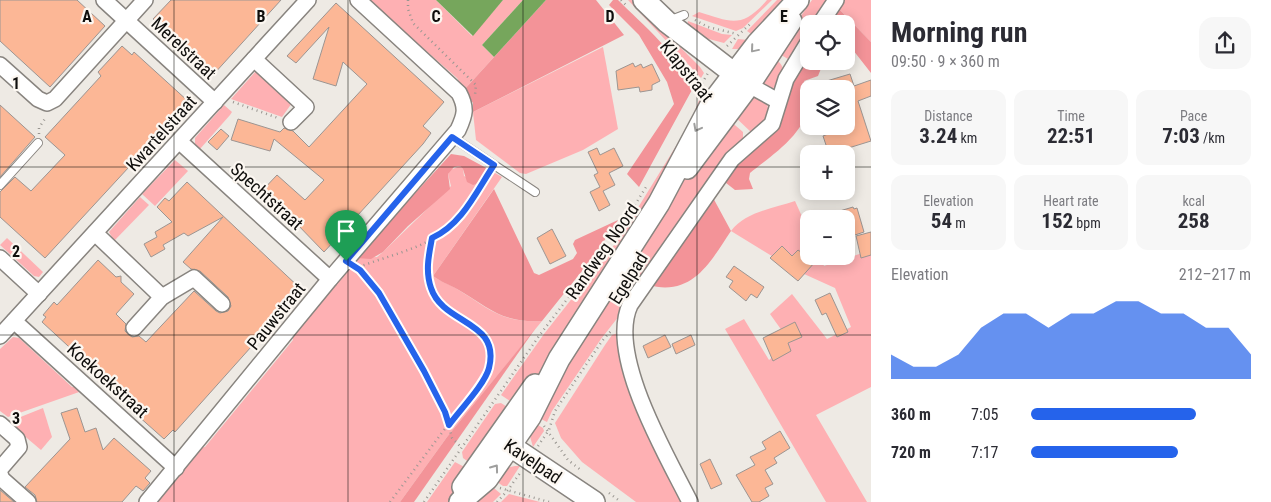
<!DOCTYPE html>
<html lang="en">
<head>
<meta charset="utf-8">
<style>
	body { margin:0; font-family:"Roboto Condensed",sans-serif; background:#f7f7f7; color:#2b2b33; height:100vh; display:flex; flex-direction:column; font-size:19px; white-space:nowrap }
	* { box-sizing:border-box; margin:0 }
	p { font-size:16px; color:#7c7c81 }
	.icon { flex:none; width:28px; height:28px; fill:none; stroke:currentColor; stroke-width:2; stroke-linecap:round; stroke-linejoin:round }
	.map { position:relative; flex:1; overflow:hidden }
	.details { display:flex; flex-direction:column; background:#fff; width:400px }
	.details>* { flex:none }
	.controls { position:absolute; left:800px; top:15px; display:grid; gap:10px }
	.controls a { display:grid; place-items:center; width:55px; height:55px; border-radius:10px; background:#fff; box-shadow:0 2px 12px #0003; font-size:25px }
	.pin { position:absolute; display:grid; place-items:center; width:42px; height:42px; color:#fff; margin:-51px -21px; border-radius:50% 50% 50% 0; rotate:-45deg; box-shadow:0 0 5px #0007 }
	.pin .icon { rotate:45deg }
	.round { display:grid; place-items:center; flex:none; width:52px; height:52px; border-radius:15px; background:#f7f7f7 }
	.headline { display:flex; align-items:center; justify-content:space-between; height:85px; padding:0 20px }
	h1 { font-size:28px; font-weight:700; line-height:38px }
	.metrics { display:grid; grid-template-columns:repeat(3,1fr); gap:8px; height:85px; padding:5px 20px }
	.metrics div { display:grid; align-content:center; border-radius:12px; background:#f7f7f7; text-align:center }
	.metrics b { font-size:21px; font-weight:700 }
	.metrics small { font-size:14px; font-weight:400 }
	.metrics p { font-size:14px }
	.chart { height:140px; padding:10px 20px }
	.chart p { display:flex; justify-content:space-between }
	.chart svg { width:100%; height:90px; margin-top:5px; fill:#2563eb; opacity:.7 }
	ul { padding:0 20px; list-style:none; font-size:16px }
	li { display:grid; grid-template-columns:80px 60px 1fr; align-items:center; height:38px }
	li i { height:12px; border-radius:6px; background:#2563eb }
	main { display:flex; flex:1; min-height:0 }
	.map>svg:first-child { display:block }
</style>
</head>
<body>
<main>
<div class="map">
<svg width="871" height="502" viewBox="0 0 871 502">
	<rect width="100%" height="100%" fill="#eeeae4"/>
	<!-- green -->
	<g fill="#feb0b3">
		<polygon points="368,0 436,0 472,36 503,0 523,0 482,45 494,57 464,90 457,78"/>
		<polygon points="628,0 633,0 700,67 704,73 701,78"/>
		<path d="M767 0H772L743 28 736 31 692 16 699 12C731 22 742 29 767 0Z"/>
		<polygon points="777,0 791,0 757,38 747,31"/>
		<polygon points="812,0 832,0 816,24 809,24 809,35 793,58 788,59 776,52"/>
		<polygon points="844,0 871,0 871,42 838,8"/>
		<polygon points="688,21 722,34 732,35 724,43 705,38 687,26"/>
		<polygon points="738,39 748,40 740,49 732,49"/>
		<polygon points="603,47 618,129 583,150 526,174 520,173 476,140 473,112"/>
		<path d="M773 56C787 69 784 69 778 86L768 90 761 84Z"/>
		<polygon points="257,70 292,103 282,117 231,99"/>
		<polygon points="750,97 759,98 767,104 770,118 753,134 732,114"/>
		<polygon points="700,98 706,103 670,170 547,367 516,405 501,395 544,334 618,240 689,125"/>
		<polygon points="224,105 232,112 230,115 200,149 195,144 195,138"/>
		<polygon points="729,120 743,132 743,139 723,162 629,298 619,316 601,339 552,411 547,422 535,416 687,173"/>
		<polygon points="175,160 188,171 155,206 142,194"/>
		<path d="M460 166 463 169 464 176 479 183 490 170 502 177 433 276C441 282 449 284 457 289 490 309 501 323 542 321L447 437 400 502H154L199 448 205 447 293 340V334L356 258 377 257 383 252 451 186 448 174 450 170Z"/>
		<polygon points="140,197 149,205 114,241 109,232"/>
		<path d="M795 201 809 232V256H820L824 266 871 250V387L816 415 867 502H826L725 329 744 319 769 360 790 342 770 314 792 294 827 339 851 327 835 288 793 269 731 231C745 212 774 208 795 201Z"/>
		<polygon points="7,238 43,272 39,277 34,276 0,245"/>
		<polygon points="618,333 621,335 685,502 636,502 582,462 561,438 555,423 605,345 612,335"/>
		<polygon points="13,337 19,338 72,387 80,387 82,391 8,417 0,411 0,349"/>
		<polygon points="501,403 512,410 474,466 463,458 462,452 495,404"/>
		<polygon points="43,408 52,437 41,450 8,422"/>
		<polygon points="533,422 543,428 544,431 533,447 529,433"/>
		<polygon points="455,462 470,470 448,502 427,502"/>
		<polygon points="515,466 520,466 507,486 503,486 493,479 505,468"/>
		<polygon points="489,484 501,494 493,502 468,502"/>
		<polygon points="509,494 540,502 501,502"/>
	</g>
	<!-- forest -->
	<g fill="#f39398">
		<polygon points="546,0 596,0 624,35 473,112 473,103 464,90"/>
		<path d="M613 0H618C640 22 683 59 693 88L639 187 627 174 674 104 667 82 639 35 609 5Z"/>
		<polygon points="838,8 871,42 871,73 853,50 846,46 846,24 827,24"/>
		<path d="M809 50V61H824L818 76 804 81C806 87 809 93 809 99 809 132 772 155 750 173L749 179 753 189 735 190 721 179 753 143Z"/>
		<polygon points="451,154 464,156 490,170 479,183 473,185 467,182 463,169 460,166 454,167 448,174 450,189 408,226 383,252 371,259 356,258"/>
		<path d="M494 189 534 273 539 275 573 259 577 253 573 244 575 240 618 220 594 256 542 321C501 323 490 308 457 289 448 284 441 282 433 276Z"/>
		<path d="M711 194 731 231C710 262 693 297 648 285Z"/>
		<polygon points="535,329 414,502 400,502 447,437"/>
	</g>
	<!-- water -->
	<g fill="#76a65c">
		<polygon points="436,0 503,0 473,36"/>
		<polygon points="523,0 546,0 494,57 482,45"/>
	</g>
	<!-- building -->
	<g fill="#fcb796" stroke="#9c9592">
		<polygon points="0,0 77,0 105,26 50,87 0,41"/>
		<polygon points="171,0 281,0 213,75 153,19"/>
		<polygon points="336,3 444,102 423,126 431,133 423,144 324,252 294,221 292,222 260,193 277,175 305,200 324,180 274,139 270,151 231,140 238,119 280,132 284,128 293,131 309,147 367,84 343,62 336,86 313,79 329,27 296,63 287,56"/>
		<polygon points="122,46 132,55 134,52 189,102 45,258 0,217 0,192 15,177 31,191 65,155 45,137 101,76 98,72"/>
		<polygon points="633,63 635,67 641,64 643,68 652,64 660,81 652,85 652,90 640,92 639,87 618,90 616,71"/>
		<polygon points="850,74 854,86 871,80 871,96 858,101 871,141 829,154 823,136 828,134 826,126 846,126 846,89 810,89 810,86"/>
		<polygon points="0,105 35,137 0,177"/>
		<polygon points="221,129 229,136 217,150 208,142"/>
		<polygon points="597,148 600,155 614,148 623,166 609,173 615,185 603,191 610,205 599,211 590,192 600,187 594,175 598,173 588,152"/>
		<polygon points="187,182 302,290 175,432 173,430 164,439 128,407 131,404 42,322 46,317 43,315 54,302 57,305 98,260 116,277 121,276 121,282 134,294 116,314 126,324 125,331 132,337 139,336 146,342 194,291 216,311 220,313 228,311 231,306 228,297 200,271 191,269 183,262 223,217 188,236 184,233 163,245 165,249 151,257 144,244 157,237 155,232 172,222 157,207 165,198 169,201"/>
		<polygon points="853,207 854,209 857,208 864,232 846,238 846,219 823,219 823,216"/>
		<polygon points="552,229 566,256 550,264 537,238"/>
		<polygon points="871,232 871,255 861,258 856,236"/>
		<polygon points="782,246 792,256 798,250 815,262 798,281 770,258"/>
		<polygon points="734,266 764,287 757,298 751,294 746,301 729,287 733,281 726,277"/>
		<polygon points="830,293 848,332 837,337 826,313 822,315 815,300"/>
		<polygon points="795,322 802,337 788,343 791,351 773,361 763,338"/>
		<polygon points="665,335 671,347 648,358 643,346"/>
		<polygon points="691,335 695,345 676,354 672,344"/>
		<polygon points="77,408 85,432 96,428 103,450 114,438 151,471 145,478 150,483 143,491 136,486 122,502 37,502 35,495 25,487 70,439 61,413"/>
		<polygon points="780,431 790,448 774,458 777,463 765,470 773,484 765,488 769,496 759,502 752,502 736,475 755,465 750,457 766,449 762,442"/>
		<polygon points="710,459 722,484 711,489 700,464"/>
		<polygon points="0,490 14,502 0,502"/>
	</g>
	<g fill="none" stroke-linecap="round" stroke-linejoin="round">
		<!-- lane casing -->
		<g stroke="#88847f" stroke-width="10">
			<g id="lane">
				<polyline points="671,20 684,15"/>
				<polyline points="452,137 535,192"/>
				<polyline points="0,185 38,143"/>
			</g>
		</g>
		<!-- street casing -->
		<g stroke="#88847f" stroke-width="18">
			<g id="street">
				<polyline points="104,0 215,102"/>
				<polyline points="820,24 836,0"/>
				<polyline points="254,59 306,107 291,122"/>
				<polyline points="0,65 38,99 47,103 55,99 145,0"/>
				<polyline points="749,85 778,101"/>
				<polyline points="179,141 330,279"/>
				<polyline points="95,233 162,297"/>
				<polyline points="0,258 39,294"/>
				<polyline points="14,321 176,468"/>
				<polyline points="134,328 162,297 194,278 222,304"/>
				<polyline points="0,336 308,0"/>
				<polyline points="0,424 17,439 19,447 0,469"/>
				<polyline points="0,474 2,479 28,502"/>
				<path d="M147 502 330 279 458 130C465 115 467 108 459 93L358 0"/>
				<path d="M690 502C667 456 607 355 630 305L732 159 772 124 786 79 809 41"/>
			</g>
		</g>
		<!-- secondary casing -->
		<g stroke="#88847f" stroke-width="24">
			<g id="secondary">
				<polyline points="644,0 667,22 745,82"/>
				<polyline points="687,168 749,85 791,21"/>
				<polyline points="500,439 594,502"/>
				<polyline points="463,487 535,385"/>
				<polyline points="460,502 487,479 530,417 559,359 659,203 712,103 757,44 798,0"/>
			</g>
		</g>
		<!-- path -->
		<g stroke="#999691" stroke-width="2.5" stroke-dasharray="1 4" stroke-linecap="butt">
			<polyline points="408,0 408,9 413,23 476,85 475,95"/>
			<polyline points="621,0 627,6"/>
			<polyline points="695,20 708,27 737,34"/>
			<polyline points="665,43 694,75 700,88"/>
			<polyline points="727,46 750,24"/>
			<polyline points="697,92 708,73"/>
			<polyline points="233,102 278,118"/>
			<polyline points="39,134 39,128 46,117"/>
			<polyline points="627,218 646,187"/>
			<path d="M359 267C387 256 421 249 445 231 464 217 477 192 489 172"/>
			<polyline points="358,268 379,293 424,371 445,412 452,438 461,447"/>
			<polyline points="544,426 568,460 582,471"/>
			<polyline points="538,446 549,430 555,411 602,341 611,331"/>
			<polyline points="500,488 549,502"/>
			<polyline points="609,493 621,502"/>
			<path d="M390 502 489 370C490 360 492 348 488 339 484 331 473 327 466 323 428 300 424 280 432 238"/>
			<polyline points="424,502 539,336 617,234"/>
			<polyline points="497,502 508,490 520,473"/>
		</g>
		<!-- lane -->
		<use href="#lane" stroke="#fff" stroke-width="8"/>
		<!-- street -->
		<use href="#street" stroke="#fff" stroke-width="15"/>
		<!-- secondary -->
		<use href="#secondary" stroke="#fff" stroke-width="21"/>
	</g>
	<!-- one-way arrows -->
	<defs><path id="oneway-chevron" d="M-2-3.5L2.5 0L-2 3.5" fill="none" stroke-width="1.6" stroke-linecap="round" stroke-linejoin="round" transform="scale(1.25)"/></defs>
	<g stroke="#9f9f9e">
		<use href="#oneway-chevron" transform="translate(754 49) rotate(130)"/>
		<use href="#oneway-chevron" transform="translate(697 128) rotate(118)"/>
		<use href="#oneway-chevron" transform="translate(495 468) rotate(-54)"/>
	</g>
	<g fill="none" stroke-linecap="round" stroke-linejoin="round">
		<!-- route casing -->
		<g stroke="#fff" stroke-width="10">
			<path id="route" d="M452 137 494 165C477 190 462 225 432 238 429 254 425 271 431 288 443 325 501 320 489 368 485 384 459 411 449 425L445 412 424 371 379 293 360 270 346 261Z"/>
		</g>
		<!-- route -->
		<use href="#route" stroke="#2563eb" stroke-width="6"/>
	</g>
	<!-- grid -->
	<path fill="none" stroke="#0f0e0c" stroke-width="1" stroke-opacity="0.55" d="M174 0V502M348 0V502M523 0V502M697 0V502M0 167H809M846 167H871M0 335H871"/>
	<g text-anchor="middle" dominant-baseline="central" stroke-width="4.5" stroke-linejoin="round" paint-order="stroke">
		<!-- street labels -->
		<g font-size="18" fill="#0f0e0c" stroke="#fcf7f1">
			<text transform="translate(184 48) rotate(43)">Merelstraat</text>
			<text transform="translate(687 71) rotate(51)">Klapstraat</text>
			<text transform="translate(161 133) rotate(-48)">Kwartelstraat</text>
			<text transform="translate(267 196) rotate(42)">Spechtstraat</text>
			<text transform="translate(602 251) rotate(-55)">Randweg Noord</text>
			<text transform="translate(628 278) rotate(-58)">Egelpad</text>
			<text transform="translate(276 316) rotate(-51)">Pauwstraat</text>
			<text transform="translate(108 380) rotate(42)">Koekoekstraat</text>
			<text transform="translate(533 461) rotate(34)">Kavelpad</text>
		</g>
	</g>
	<g font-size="16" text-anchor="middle" font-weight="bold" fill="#0f0e0c" stroke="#fcf7f1" stroke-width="4.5" stroke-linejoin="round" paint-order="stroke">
		<text x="87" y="22">A</text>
		<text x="261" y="22">B</text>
		<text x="436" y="22">C</text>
		<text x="610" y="22">D</text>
		<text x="784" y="22">E</text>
		<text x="16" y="89">1</text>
		<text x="16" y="257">2</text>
		<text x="16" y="424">3</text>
	</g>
</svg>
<div class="controls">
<a><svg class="icon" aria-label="locate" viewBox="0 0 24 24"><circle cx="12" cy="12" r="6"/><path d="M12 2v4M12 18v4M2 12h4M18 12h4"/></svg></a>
<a><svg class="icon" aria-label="layers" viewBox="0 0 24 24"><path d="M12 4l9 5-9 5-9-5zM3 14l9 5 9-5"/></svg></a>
<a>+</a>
<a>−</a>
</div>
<div class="pin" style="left:346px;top:261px;background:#1e9e55"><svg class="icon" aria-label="arrive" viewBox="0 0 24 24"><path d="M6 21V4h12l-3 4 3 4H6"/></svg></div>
</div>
<section class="details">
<div class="headline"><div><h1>Morning run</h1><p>09:50 · 9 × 360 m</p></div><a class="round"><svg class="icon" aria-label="share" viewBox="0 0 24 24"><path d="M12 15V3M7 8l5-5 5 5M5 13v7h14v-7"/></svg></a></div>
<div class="metrics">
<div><p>Distance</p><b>3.24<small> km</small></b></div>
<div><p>Time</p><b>22:51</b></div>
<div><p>Pace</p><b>7:03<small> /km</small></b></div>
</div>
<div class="metrics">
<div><p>Elevation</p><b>54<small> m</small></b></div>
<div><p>Heart rate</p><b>152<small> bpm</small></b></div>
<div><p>kcal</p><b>258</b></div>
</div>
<div class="chart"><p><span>Elevation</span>212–217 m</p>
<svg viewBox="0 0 160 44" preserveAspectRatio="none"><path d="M0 44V32L10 38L20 38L30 32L40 19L50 12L60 12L70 19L80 12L90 12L100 6L110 6L120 12L130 12L140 19L150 19L160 32V44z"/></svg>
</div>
<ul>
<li><b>360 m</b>7:05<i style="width:75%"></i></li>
<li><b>720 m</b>7:17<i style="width:67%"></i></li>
</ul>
</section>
</main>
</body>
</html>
